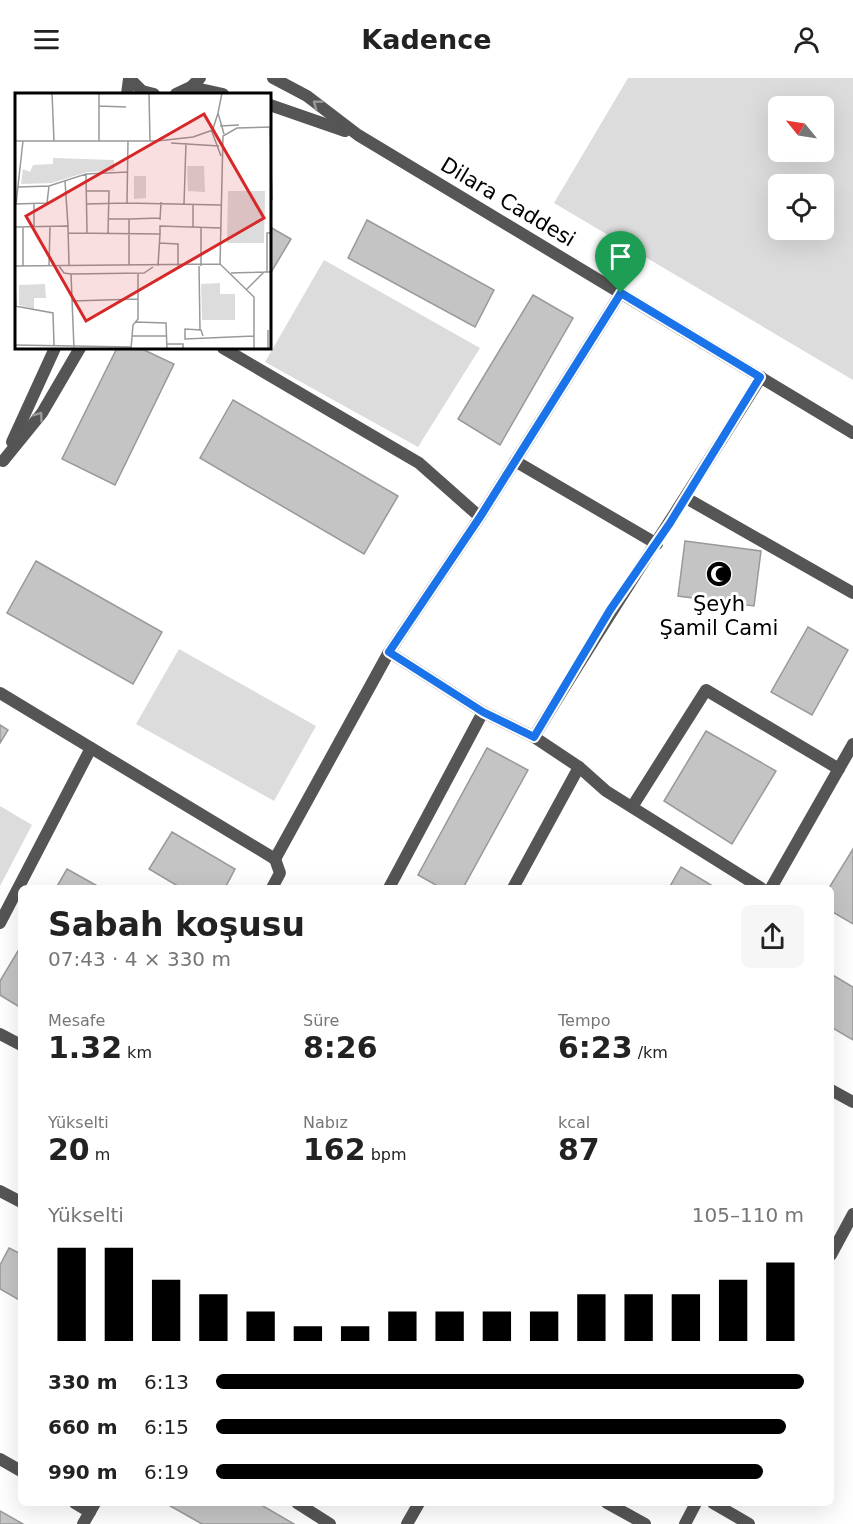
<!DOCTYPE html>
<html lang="tr">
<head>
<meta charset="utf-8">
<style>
	body { margin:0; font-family:"DejaVu Sans",sans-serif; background:#f6f6f6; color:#222; height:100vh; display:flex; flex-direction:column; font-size:22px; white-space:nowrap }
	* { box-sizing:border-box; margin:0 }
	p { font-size:20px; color:#767676 }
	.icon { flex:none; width:33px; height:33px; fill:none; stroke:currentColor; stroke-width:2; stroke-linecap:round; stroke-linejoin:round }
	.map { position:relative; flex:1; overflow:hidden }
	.side { position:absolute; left:18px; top:807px; width:816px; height:621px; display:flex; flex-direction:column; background:#fff; border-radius:9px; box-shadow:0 6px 24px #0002 }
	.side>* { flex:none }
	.needle { width:39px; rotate:300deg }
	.tools { position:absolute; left:768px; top:18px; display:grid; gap:12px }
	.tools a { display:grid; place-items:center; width:66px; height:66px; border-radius:9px; background:#fff; box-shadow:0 6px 24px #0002; font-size:30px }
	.pin { position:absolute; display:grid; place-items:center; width:51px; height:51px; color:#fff; margin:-62px -26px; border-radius:50% 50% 50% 0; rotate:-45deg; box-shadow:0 0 6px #0007 }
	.pin .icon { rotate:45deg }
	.round { display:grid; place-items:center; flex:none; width:63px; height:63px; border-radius:9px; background:#f6f6f6 }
	.head { display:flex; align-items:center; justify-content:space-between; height:102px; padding:0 30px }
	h1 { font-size:33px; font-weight:700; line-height:45px }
	.metrics { display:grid; grid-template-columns:repeat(3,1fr); gap:9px; height:102px; padding:6px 30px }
	.metrics div { display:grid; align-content:center }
	.metrics b { font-size:30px; font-weight:700 }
	.metrics small { font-size:16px; font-weight:400 }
	.metrics p { font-size:16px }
	.chart { height:168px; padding:12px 30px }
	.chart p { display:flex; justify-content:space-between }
	.chart svg { width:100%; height:108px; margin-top:6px; stroke:#000; stroke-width:6 }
	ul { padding:0 30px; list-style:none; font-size:20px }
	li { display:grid; grid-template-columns:96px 72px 1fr; align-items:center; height:45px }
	li i { height:15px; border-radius:8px; background:#000 }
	header { display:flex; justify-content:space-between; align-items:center; height:78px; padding:0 30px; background:#fff; font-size:27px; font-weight:700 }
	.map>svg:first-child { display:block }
</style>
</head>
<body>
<header><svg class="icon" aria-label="menu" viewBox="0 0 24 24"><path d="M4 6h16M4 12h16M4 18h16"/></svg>Kadence<svg class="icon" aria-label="person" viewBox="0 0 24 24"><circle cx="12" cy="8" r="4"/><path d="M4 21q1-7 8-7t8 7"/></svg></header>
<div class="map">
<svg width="853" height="1446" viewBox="0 0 853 1446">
	<rect width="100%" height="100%" fill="#fff"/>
	<!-- green -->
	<g fill="#dcdcdc" fill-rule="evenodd">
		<path d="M628 0H853V302L554 125ZM824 28V74H778V28ZM824 106V152H778V106Z"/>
		<polygon points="324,182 480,270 418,369 265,284"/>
		<polygon points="179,571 316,648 274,723 136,646"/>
		<polygon points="0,728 32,747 0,808"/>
	</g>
	<!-- building -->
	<g fill="#c4c4c4" stroke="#999" stroke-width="1.5">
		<polygon points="367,142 494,212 475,249 348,180"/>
		<polygon points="270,149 291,161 270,196"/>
		<polygon points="533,217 573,240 500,367 458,341"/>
		<polygon points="117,270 140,270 174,286 115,407 62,381"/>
		<polygon points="233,322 398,418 364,476 200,380"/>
		<polygon points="685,463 761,473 754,528 678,518"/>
		<polygon points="36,483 162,554 133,606 7,535"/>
		<polygon points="808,549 848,572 812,637 771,614"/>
		<polygon points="0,647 8,652 0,665"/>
		<polygon points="706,653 776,693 732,766 664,723"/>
		<polygon points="487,670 528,692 463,810 441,810 418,797"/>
		<polygon points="172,754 235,791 225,810 181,810 149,791"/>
		<polygon points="853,771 853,846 831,833 829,810"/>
		<polygon points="681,789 716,810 669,810"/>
		<polygon points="67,791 101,810 56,810"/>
		<polygon points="21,868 21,930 0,917 0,903"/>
		<polygon points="831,896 853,909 853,962 831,949"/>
		<polygon points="9,1170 21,1176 21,1223 0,1211 0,1187"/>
		<polygon points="165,1425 258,1425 294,1446 202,1446"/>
		<polygon points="0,1433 23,1446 0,1446"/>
	</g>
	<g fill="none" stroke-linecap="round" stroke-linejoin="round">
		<!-- service -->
		<polyline stroke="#555" stroke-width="12" points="713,1425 749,1446"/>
		<!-- minor -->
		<g stroke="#555" stroke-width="12">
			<polyline points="223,270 419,385 480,439"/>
			<polyline points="515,383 657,466"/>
			<polyline points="686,420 853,515"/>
			<polyline points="389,574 483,634 534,659"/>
			<polyline points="0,615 275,781 389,574 480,439 621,215"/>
			<polyline points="579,689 606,713 761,810"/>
			<polyline points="632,729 706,612 839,691"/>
			<polyline points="272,810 280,795 275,781"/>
			<polyline points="389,810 483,634"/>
			<path d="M513 810 579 689 534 659C607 538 686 420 761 299"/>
			<polyline points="0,845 91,670"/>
			<polyline points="0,956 21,967"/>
			<polyline points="831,1012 853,1024"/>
			<polyline points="0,1113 21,1124"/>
			<polyline points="831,1177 853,1136"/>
			<polyline points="0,1381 21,1393"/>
			<polyline points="75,1425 90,1434"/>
			<polyline points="297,1425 330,1446"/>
			<polyline points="607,1425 645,1446"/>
			<polyline points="83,1446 95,1425"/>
			<polyline points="685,1446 696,1425"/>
		</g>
		<!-- tertiary -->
		<g stroke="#555" stroke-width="12">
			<polyline points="129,0 142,13 154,16"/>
			<polyline points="273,0 307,18 358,57 853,355"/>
			<polyline points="191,9 223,16"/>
			<polyline points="127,16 129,1"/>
			<polyline points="176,16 191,9 200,0"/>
			<polyline points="270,27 345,53"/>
			<polyline points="12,364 55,270"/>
			<polyline points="3,383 42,335 80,270"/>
			<polyline points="771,810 853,666"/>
			<polyline points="407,1446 419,1425"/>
		</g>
	</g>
	<!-- one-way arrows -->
	<defs><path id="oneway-chevron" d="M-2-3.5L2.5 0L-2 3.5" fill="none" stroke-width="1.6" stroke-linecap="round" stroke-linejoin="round" transform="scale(1.5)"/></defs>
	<g stroke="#999">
		<use href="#oneway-chevron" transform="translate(317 26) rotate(-143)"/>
		<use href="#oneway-chevron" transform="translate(39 338) rotate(-54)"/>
	</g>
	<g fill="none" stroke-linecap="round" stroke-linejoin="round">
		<!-- route casing -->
		<g stroke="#fff" stroke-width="12">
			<polygon id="route" points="621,215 760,299 670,445 610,532 534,659 483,634 389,574 480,439"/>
		</g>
		<!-- route -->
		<use href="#route" stroke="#1a73e8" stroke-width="8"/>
	</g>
	<!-- icons -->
	<defs>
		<g id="mosque-disc" transform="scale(1.35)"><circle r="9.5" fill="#000" stroke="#fff"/><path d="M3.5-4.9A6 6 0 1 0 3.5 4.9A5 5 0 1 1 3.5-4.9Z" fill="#fff"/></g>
	</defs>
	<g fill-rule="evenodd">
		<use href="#mosque-disc" x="719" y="496"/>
	</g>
	<g text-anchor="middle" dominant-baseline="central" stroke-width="6" stroke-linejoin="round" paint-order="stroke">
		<!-- street labels -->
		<g font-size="21" fill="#000" stroke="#fff">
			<text transform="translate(508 124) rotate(31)">Dilara Caddesi</text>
		</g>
		<!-- poi labels -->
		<g font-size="21" fill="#000" stroke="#fff">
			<text x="719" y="526">Şeyh<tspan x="719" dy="24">Şamil Cami</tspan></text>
		</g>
	</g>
	<!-- overview -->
	<g transform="translate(15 15)">
		<rect width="256" height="256" fill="#fff"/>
		<path d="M38 65 99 67V78L72 79 37 90 6 91 8 76 15 79 18 72 38 71ZM172 73H189L190 99 173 98ZM119 83H131V105L119 106ZM213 98H250L249 150H212ZM205 190V201H220V227H187L186 191ZM30 191 31 205H19V216L4 212V192Z" fill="#dcdcdc"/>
		<path fill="none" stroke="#999" stroke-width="1.5" d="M37 0 39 48M134 0 135 48M256 0V34M84 13 111 14M203 20 207 0M205 33 224 32M255 34 257 107M0 48H142L178 44 198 37M84 48V0M113 48 112 110 206 112M156 50 204 53M206 63 197 39 203 20 209 41M71 81 72 140M50 88 53 133M3 94 34 93 71 81 113 79M71 98H94L93 141M0 111 32 110 34 93M1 111 8 48M71 111 112 110M169 111 171 50M93 126H114V173M114 126 145 125M145 127 146 109M19 133V111M0 134 53 133 54 173M8 134V173M178 134V111M186 135V173M53 140 145 141V133L206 135M144 150 163 151V173M0 173 205 171M34 173 35 133M44 173 49 180 56 181 129 180 138 174M143 173 145 141M184 173 185 237M252 179V140H257M216 180 249 179M56 181 59 256M0 190 1 214M232 196 249 179H257M57 208 123 206M0 213 38 220 39 252M120 229 151 230 152 256M253 237V256M117 243H151M188 243 186 237 170 236V246L239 243M152 251H168V256M0 252 116 254M116 256 118 232 123 226V180M239 256V204L205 171 208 43 222 35 257 34"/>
		<path fill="#d62828" fill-opacity="0.15" stroke="#d62828" stroke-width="3" d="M189 21 249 125 71 228 11 123Z"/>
		<rect width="256" height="256" fill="none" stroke="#000" stroke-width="3"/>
	</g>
</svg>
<div class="tools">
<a><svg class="needle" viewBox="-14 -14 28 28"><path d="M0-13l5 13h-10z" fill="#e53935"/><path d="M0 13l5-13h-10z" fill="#767676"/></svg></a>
<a><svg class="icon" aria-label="locate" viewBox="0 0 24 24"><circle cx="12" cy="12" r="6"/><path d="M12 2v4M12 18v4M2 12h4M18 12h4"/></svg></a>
</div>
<div class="pin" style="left:621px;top:215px;background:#1e9e55"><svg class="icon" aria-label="arrive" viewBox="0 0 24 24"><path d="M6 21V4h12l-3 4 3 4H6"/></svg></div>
<section class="side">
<div class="head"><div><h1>Sabah koşusu</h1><p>07:43 · 4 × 330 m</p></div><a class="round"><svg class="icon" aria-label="share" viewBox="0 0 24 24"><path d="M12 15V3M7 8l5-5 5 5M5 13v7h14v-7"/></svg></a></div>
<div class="metrics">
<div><p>Mesafe</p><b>1.32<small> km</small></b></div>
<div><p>Süre</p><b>8:26</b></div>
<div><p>Tempo</p><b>6:23<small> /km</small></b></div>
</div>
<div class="metrics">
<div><p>Yükselti</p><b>20<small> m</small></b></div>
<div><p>Nabız</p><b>162<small> bpm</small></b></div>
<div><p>kcal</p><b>87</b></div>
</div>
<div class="chart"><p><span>Yükselti</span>105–110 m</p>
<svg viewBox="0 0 160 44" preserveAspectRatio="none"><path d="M5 44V6M15 44V6M25 44V19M35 44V25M45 44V32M55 44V38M65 44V38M75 44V32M85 44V32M95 44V32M105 44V32M115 44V25M125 44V25M135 44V25M145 44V19M155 44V12"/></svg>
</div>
<ul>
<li><b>330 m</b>6:13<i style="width:100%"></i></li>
<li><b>660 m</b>6:15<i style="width:97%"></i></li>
<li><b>990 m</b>6:19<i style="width:93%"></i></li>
</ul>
</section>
</div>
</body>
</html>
